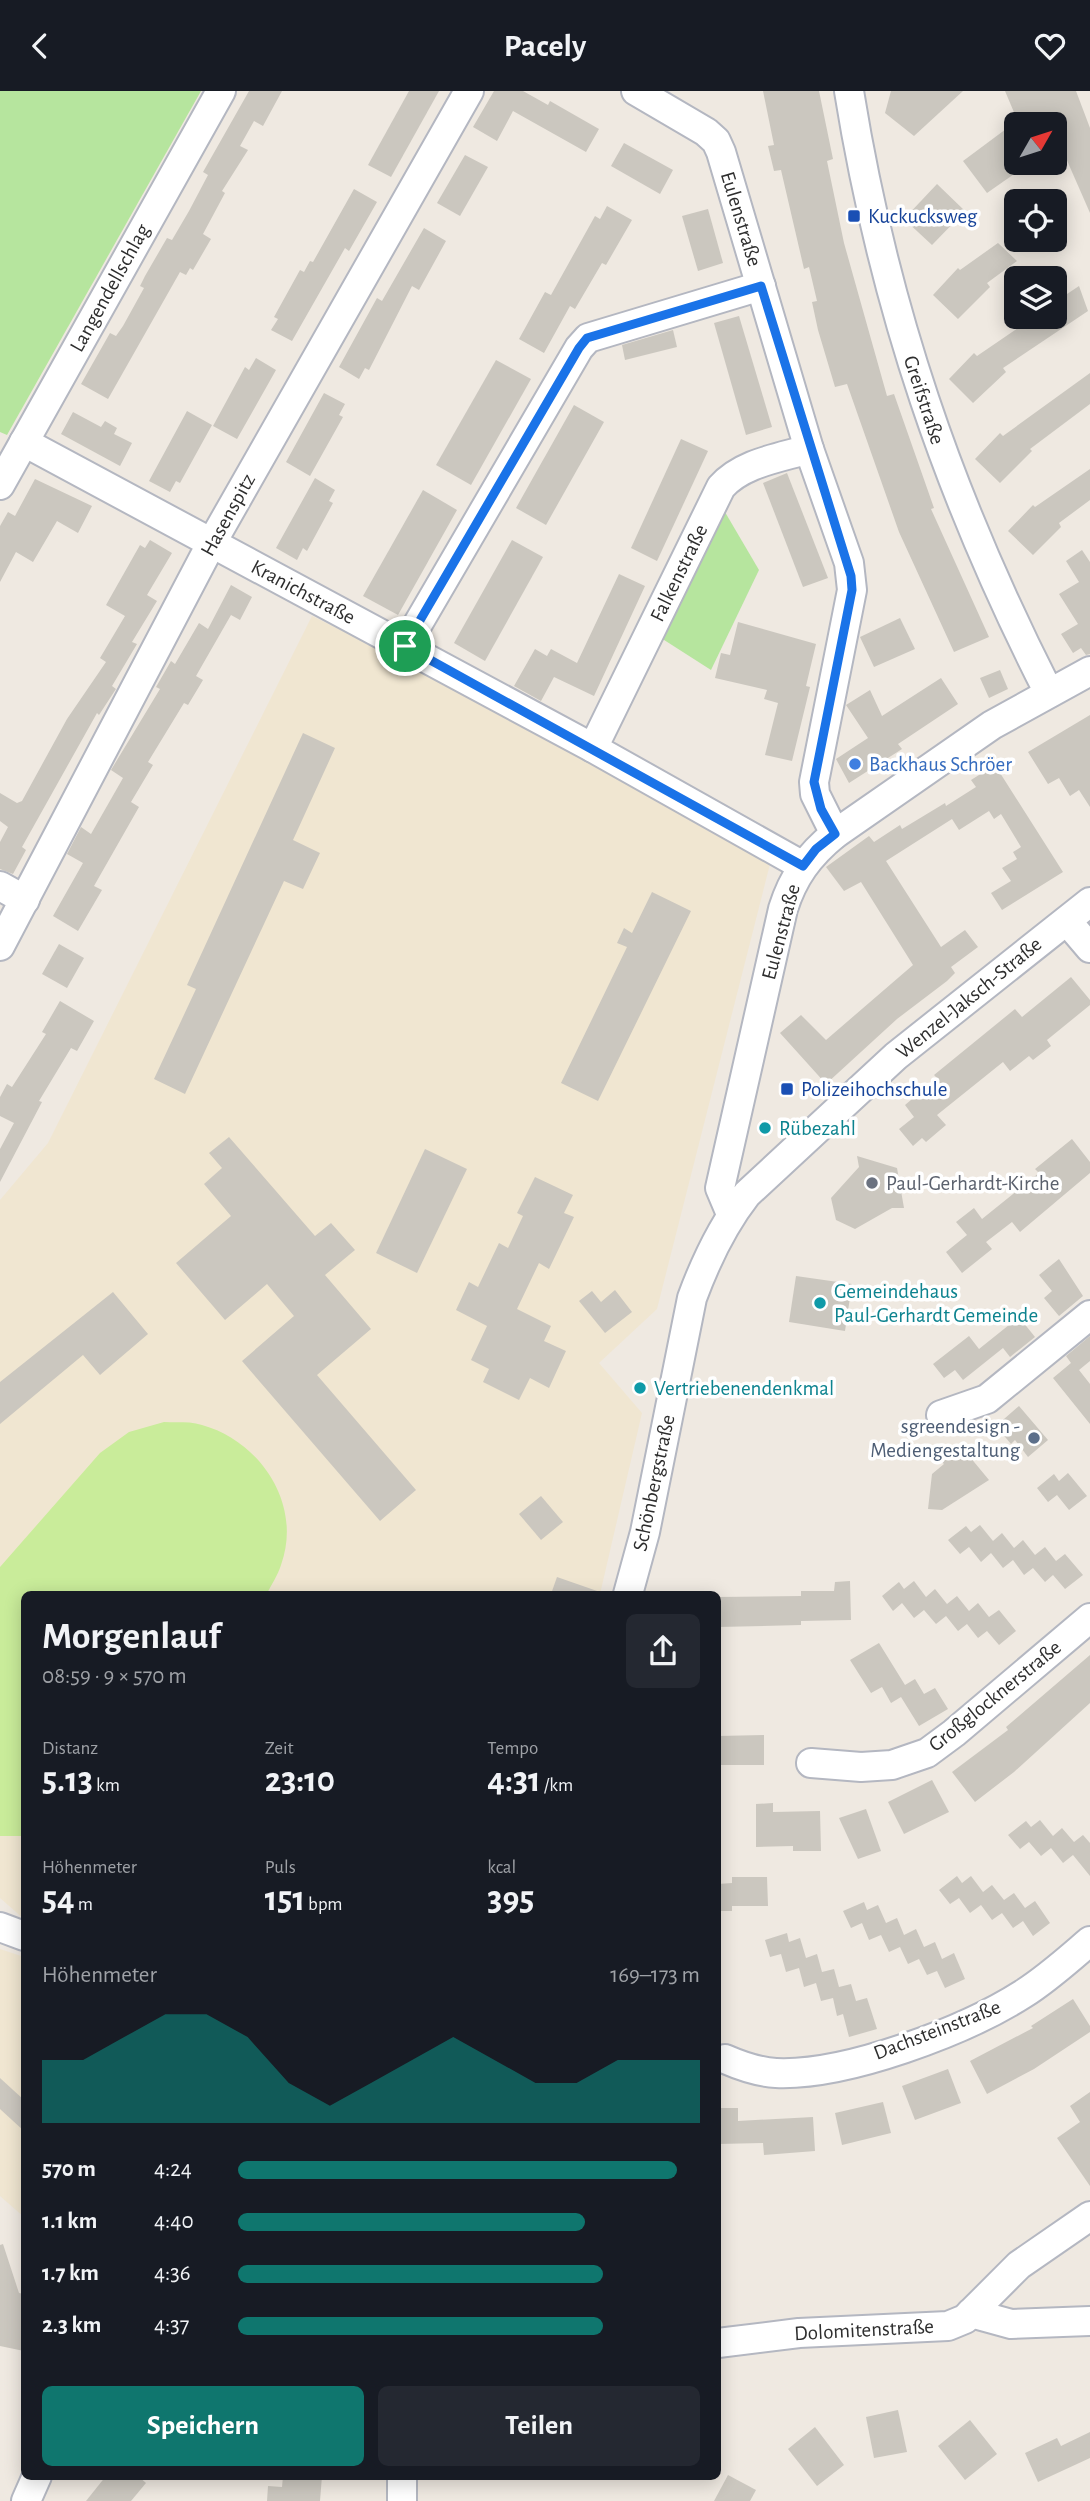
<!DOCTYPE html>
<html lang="de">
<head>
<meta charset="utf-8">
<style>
	body { margin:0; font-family:"Alegreya Sans",sans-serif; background:#242831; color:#f1f3f6; height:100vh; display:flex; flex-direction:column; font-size:26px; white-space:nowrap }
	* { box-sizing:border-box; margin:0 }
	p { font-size:23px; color:#9ea1a6 }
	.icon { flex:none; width:38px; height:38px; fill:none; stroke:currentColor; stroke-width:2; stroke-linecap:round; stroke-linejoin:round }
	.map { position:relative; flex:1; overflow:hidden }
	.drawer { position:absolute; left:21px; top:1500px; width:700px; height:889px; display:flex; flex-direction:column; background:#171b24; border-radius:10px; box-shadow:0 4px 18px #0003 }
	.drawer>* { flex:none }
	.needle { width:46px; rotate:51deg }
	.fabs { position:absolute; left:1004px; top:21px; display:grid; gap:14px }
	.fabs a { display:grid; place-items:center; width:63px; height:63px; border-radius:10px; background:#171b24; box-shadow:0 4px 18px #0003; font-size:35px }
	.pin { position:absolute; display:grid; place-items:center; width:60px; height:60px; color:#fff; margin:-30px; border:4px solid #fff; border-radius:50%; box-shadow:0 2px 7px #0007 }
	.round { display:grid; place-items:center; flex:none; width:74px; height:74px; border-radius:10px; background:#242831 }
	.overview { display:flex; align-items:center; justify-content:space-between; height:119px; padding:0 21px }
	h1 { font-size:38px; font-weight:600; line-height:52px }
	.stats { display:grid; grid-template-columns:repeat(3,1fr); gap:10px; height:119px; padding:7px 21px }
	.stats div { display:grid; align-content:center }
	.stats b { font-size:35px; font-weight:600 }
	.stats small { font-size:19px; font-weight:400 }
	.stats p { font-size:19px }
	.chart { height:196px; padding:14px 21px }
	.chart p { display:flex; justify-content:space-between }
	.chart svg { width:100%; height:126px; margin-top:7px; fill:#0f766e; opacity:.7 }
	.cta { display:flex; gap:14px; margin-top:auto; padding:14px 21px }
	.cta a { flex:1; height:80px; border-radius:10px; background:#0f766e; color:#fff; font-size:28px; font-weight:600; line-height:80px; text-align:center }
	.cta a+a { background:#242831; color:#f1f3f6 }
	ul { padding:0 21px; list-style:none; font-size:23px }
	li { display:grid; grid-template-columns:112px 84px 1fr; align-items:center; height:52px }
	li i { height:18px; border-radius:9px; background:#0f766e }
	header { display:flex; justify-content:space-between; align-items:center; height:91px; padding:0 21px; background:#171b24; font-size:32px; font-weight:600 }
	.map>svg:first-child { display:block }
</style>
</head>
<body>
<header><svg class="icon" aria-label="back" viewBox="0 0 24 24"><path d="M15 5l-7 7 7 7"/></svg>Pacely<svg class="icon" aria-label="heart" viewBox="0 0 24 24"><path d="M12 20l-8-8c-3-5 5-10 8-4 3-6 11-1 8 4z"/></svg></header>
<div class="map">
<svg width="1090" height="2410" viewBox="0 0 1090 2410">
	<rect width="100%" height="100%" fill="#efe9e1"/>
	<!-- education -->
	<g fill="#f0e6d1">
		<polygon points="312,525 427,581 770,773 657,1218 599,1272 642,1322 600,1503 24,1503 24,1828 0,1807 0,1109 48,1052"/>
		<polygon points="0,1858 24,1866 24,2126 0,2105"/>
	</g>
	<!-- green -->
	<g fill="#b6e59e">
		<polygon points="0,0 201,0 7,344 0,341"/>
		<polygon points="722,416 759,479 711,579 661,547"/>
	</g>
	<!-- pitch -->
	<path fill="#c9ec9a" d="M164 1331C176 1332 190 1330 202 1334 260 1350 303 1413 281 1474 278 1484 271 1494 267 1503H24V1745H0V1476L100 1362 129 1341Z"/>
	<!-- building -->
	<g fill="#cbc7bf">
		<polygon points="249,0 282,0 263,35 254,30 240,55 248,59 222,100 225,102 203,143 211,148 193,179 190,177 186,184 180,181 108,308 81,293 110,242 116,245 123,235 144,197 140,195 145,185 167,147 172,149 189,120 208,84 203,81"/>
		<polygon points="409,0 439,0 391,86 368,74"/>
		<polygon points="494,0 523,0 548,14 550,10 599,38 586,61 513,20 497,50 473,36"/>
		<polygon points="763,0 819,0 833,68 827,70 844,152 887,305 894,303 934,417 931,418 989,546 954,561 899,441 847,293 835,296 818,239 812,211 817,210 809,176 804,178 781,79 774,80 768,55 774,54"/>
		<polygon points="891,0 963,0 914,45 885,22"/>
		<polygon points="1005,0 1076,0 1090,37 1090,122 1055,42 1055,33 1046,33 1042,24 1019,33"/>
		<polygon points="1006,38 1017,52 1017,81 987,102 963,70"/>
		<polygon points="624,52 673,79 660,103 611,75"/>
		<polygon points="465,64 488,76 460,125 437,112"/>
		<polygon points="937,93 965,120 932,154 904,128"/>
		<polygon points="354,98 377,111 349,160 345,157 292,250 271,239 278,228 274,226 300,179 304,181 310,170 313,171"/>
		<polygon points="607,115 632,129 606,174 602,172 575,218 570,215 544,262 519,248 545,201 551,204 595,125 600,128"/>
		<polygon points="708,118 723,172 698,180 682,125"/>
		<polygon points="424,137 446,150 419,199 412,195 369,279 365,277 359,288 339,276 377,207 382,210"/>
		<polygon points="998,152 1017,170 987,192 990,196 958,228 933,204 958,177 960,179"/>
		<polygon points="1079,195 1088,220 1003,277 1006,281 973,312 949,288 974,262 977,265 1034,226 1055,226 1055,211"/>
		<polygon points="739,225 772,336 746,344 714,232"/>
		<polygon points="673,239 677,256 625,269 622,254"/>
		<polygon points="256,267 276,279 237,348 213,335 245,276 249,279"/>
		<polygon points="496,269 531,288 471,394 436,374"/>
		<polygon points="1090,282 1090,313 1030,358 1032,360 1000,392 975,368 1000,342 1003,345"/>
		<polygon points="324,302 345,313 339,324 343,326 310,385 286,371"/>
		<polygon points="574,314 604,331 546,434 516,417"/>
		<polygon points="187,320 212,334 180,392 176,390 170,401 149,390"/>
		<polygon points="73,321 101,336 105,330 117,337 114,343 132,352 120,375 61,343"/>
		<polygon points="681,348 708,360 657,470 631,457"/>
		<polygon points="1090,378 1090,409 1059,432 1061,436 1033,464 1008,440 1033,414 1035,416"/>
		<polygon points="787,382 828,487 803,496 763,392"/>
		<polygon points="315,387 335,399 329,410 333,412 307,460 303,457 297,469 276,457"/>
		<polygon points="35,388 92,415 78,442 57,430 33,471 16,461 0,491 0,435 8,421 15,425"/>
		<polygon points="423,399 457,419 398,524 363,505"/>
		<polygon points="150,449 172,462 147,504 157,510 132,551 137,553 112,595 116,598 114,601 99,624 97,622 22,756 26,759 13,783 0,778 0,751 8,736 0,730 0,702 17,712 22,710 67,628 106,571 100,567 125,525 106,514 140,454 145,457"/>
		<polygon points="512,449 543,466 485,570 454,552"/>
		<polygon points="1082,459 1090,471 1090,563 1086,564 1081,557 1073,562 1061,543 1078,533 1059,503 1079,491 1066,470"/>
		<polygon points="619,483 645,495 594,605 554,586 541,610 514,595 535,558 547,565 551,558 577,572"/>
		<polygon points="231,494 252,506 240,529 231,524 196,585 203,589 188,614 184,612 148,671 153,674 131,711 139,716 94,795 102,799 78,840 53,825 83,772 67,763 81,736 91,743 123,687 111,679 160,598 156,596 171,570 175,573 199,532 208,538"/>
		<polygon points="900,527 915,558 874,576 860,546"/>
		<polygon points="738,531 816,553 806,595 810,596 792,670 765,664 778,612 764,608 767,599 715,587 721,562 730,564"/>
		<polygon points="1000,579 1008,598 989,607 980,587"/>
		<polygon points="941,587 958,613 898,653 902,658 849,692 836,668 868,647 846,614 870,599 882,625"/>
		<polygon points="1090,624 1090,716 1079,699 1070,705 1059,687 1048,693 1028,661"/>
		<polygon points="303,642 335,657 293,749 320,762 303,798 284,790 185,1003 154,988 196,898 187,894"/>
		<polygon points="995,674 1063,781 1002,819 991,802 1011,790 1002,777 1017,768 1013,761 1021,756 1001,723 994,728 989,720 959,739 952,728 886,770 941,856 965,839 978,856 951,876 955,882 947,890 897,928 826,993 780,942 801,924 826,949 913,874 861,791 844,800 826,776 869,745 874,751 900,734 902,738 945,712 946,715 976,696 971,689"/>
		<polygon points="652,801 691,820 598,1010 561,992 627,856 617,852 624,837 632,842"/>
		<polygon points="59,853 84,867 67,897 42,883"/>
		<polygon points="1071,886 1090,909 1090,914 1047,949 1051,955 1033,969 1029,965 1010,980 1003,971 937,1024 946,1034 926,1051 922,1047 913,1055 899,1038 914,1026 905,1014 937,987 934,984 1015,918 1022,926"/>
		<polygon points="60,910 94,930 77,960 71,957 39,1010 42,1011 0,1091 0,1058 14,1032 0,1025 0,1006 7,993 12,996 46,943 42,941"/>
		<polygon points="229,1046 315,1145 331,1132 355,1159 325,1184 371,1238 317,1284 416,1399 380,1430 242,1270 294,1225 267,1193 225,1229 176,1172 231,1125 204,1093 222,1077 209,1062"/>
		<polygon points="1072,1048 1090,1071 1090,1082 1020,1141 1012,1131 986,1151 992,1158 962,1182 946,1161 967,1144 956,1131 974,1117 982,1128 1039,1082 1035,1078"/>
		<polygon points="425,1058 467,1078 417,1182 376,1162"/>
		<polygon points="857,1065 897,1077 904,1117 892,1117 855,1138 836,1129 831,1107 859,1076"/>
		<polygon points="535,1086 573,1104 564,1122 574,1126 549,1178 539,1172 517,1218 551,1235 544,1250 566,1260 549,1297 530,1287 519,1309 483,1291 489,1278 471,1269 487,1235 456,1219 469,1191 478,1196 499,1152 508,1157 523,1125 517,1122"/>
		<polygon points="1059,1168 1083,1205 1059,1225 1044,1207 1052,1200 1039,1184"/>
		<polygon points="796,1185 852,1193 845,1240 789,1231"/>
		<polygon points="615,1199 632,1221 605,1242 579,1210 592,1200 601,1211"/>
		<polygon points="113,1201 148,1243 100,1284 83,1264 0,1333 0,1291"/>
		<polygon points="1019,1226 1035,1246 1010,1266 1003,1257 963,1289 955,1279 944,1287 933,1273 969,1245 979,1258"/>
		<polygon points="1090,1245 1090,1270 1079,1279 1090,1293 1090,1333 1053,1287 1071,1272 1066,1265"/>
		<polygon points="1019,1315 1048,1349 1028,1366 1015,1349 1011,1353 996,1335"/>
		<polygon points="960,1354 989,1389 942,1419 928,1418 932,1383 944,1373 941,1370"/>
		<polygon points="1068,1382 1087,1405 1069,1419 1057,1404 1048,1411 1037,1397 1054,1383 1059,1390"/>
		<polygon points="541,1405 563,1431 541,1449 519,1423"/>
		<polygon points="980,1434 993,1450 1002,1442 1014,1457 1023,1449 1035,1464 1045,1456 1056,1470 1065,1463 1083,1484 1065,1498 1053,1484 1045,1491 1033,1477 1024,1484 1013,1469 1003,1477 991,1462 981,1471 969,1456 960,1463 948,1449 966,1435 971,1441"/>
		<polygon points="557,1486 600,1501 599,1503 551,1503"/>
		<polygon points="850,1490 851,1529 801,1530 801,1534 718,1536 718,1506 801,1505 801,1500 834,1500 835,1491"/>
		<polygon points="914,1490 926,1506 935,1498 947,1513 957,1505 969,1520 978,1512 989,1526 999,1519 1016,1540 999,1554 987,1540 978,1547 967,1533 958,1540 946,1525 936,1533 924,1519 914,1527 902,1512 893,1520 882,1505 899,1491 904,1498"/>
		<polygon points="879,1552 905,1594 915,1588 924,1603 935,1597 948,1618 919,1635 901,1606 891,1612 882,1596 871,1602 850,1569"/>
		<polygon points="1090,1564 1090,1612 1014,1681 975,1711 952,1681 1008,1639 1006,1636"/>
		<polygon points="764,1644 764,1674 718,1674 718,1645"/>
		<polygon points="932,1689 949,1721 904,1743 888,1711"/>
		<polygon points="773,1712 773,1721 820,1720 821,1760 793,1760 793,1755 756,1756 756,1713"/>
		<polygon points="866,1718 881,1760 858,1768 839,1727"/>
		<polygon points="1040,1729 1053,1745 1062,1737 1074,1751 1083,1744 1090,1752 1090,1785 1073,1764 1063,1772 1051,1757 1041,1765 1029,1751 1020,1758 1008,1744 1026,1730 1031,1736"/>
		<polygon points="957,1785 962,1792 971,1785 983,1801 992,1794 1004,1809 1014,1802 1025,1817 1035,1810 1050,1832 1033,1845 1023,1830 1013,1837 1002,1822 992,1829 981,1814 970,1822 959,1807 950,1813 939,1799"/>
		<polygon points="732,1786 767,1786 768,1815 732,1815 732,1820 718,1820 718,1793 732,1792"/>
		<polygon points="864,1811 867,1819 878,1814 886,1832 897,1827 904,1844 916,1838 924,1856 935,1851 942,1868 954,1862 965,1888 945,1897 937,1880 927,1884 919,1868 908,1873 900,1856 889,1861 881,1844 869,1849 862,1832 851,1837 843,1820"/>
		<polygon points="787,1842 789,1851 800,1847 806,1867 817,1863 822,1881 834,1878 839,1896 851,1893 856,1910 867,1907 877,1938 849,1946 843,1923 837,1925 833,1907 821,1910 816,1892 804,1896 799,1877 786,1881 781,1863 770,1866 765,1849"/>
		<polygon points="1073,1908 1090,1935 1090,1941 1034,1978 987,2003 970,1970 1033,1937 1031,1935"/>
		<polygon points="948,1978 961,2012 915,2029 902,1995"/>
		<polygon points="0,1987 24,2009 24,2040 0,2018"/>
		<polygon points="1090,2001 1090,2095 1057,2047 1080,2031 1070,2015"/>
		<polygon points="883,2011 891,2042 842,2054 835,2022"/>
		<polygon points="720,2017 738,2017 738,2030 813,2026 815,2060 764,2064 763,2052 718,2053 718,2021 720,2021"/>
		<polygon points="3,2153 19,2202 24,2203 24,2260 0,2255 0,2154"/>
		<polygon points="898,2319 907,2361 874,2367 866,2326"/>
		<polygon points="970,2329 997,2363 965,2389 938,2355"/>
		<polygon points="815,2336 844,2374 817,2395 788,2358"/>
		<polygon points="1090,2341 1090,2367 1038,2391 1025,2362 1057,2347 1061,2355"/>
		<polygon points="728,2384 756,2399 750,2410 714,2410"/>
		<polygon points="106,2385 138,2385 146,2392 131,2410 86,2410"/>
		<polygon points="283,2385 322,2385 320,2410 267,2410 268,2395 282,2396"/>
	</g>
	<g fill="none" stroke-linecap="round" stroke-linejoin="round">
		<!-- minor casing -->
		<g stroke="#b4b7c1" stroke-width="32">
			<g id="minor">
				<polyline points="636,0 706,41 716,50 721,61 809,358 849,472 852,499 814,691 815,703 835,743"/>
				<path d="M849 0C884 217 949 406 1049 602"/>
				<polyline points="24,351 593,657 803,775"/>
				<polyline points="0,394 221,0"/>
				<polyline points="405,555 579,257 588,247 761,195"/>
				<path d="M593 657 721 396C742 372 779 367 809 358"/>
				<polyline points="0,795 25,809"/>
				<polyline points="1067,830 1090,857"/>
				<polyline points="0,855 211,453 469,0"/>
				<path d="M731 1123 720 1097 783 818C793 786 809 764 835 743L992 634 1090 580"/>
				<polyline points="941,1324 987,1308 1090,1224"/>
				<path d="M628 1503 645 1441 692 1207C706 1169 722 1135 747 1103L896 965 1090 811"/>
				<polyline points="811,1672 861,1676 892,1674 927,1662 954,1642 1090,1527"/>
				<polyline points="0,1836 24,1845"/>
				<path d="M725 1968C741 1975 759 1981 776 1982 846 1985 965 1940 1023 1903 1047 1888 1069 1868 1090 1850"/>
				<polyline points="971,2222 1011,2233 1090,2230"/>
				<polyline points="718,2252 799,2242 948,2235 965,2228 1019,2174 1090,2125"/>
				<polyline points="26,2410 37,2385"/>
				<polyline points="402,2410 402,2385"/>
			</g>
		</g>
		<!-- minor -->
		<use href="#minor" stroke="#fff" stroke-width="28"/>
	</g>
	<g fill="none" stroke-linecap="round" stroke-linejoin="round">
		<!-- route casing -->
		<g stroke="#fff" stroke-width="14">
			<polygon id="route" points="761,195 851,485 852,499 814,691 821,718 835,743 816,758 803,775 405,555 579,257 587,247"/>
		</g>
		<!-- route -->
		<use href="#route" stroke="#1a73e8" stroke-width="9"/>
	</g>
	<!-- markers -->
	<g fill="#1a4fb4" stroke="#fff" stroke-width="2.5">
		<rect x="847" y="118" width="14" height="14" rx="3.5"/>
		<rect x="780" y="991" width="14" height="14" rx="3.5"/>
	</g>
	<circle fill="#3f7fe0" stroke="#fff" stroke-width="2.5" cx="855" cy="673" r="7"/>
	<g fill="#0f9aa8" stroke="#fff" stroke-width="2.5">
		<circle cx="765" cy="1037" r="7"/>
		<circle cx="820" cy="1212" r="7"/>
		<circle cx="640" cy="1297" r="7"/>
	</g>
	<circle fill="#6b7280" stroke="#fff" stroke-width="2.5" cx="872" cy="1092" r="7"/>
	<circle fill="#5c6f8a" stroke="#fff" stroke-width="2.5" cx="1034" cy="1347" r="7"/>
	<g text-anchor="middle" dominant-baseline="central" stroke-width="7" stroke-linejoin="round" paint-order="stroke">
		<!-- transit labels -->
		<g font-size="21" fill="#164399" stroke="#fff" text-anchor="start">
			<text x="868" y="125">Kuckucksweg</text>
			<text x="801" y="998">Polizeihochschule</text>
		</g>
		<!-- street labels -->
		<g font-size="21" fill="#2e2e2e" stroke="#fff">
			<text transform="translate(741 128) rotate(73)">Eulenstraße</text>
			<text transform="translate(110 197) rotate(-61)">Langendellschlag</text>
			<text transform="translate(924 309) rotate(72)">Greifstraße</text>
			<text transform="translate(228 424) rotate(-61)">Hasenspitz</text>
			<text transform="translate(679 482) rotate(-64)">Falkenstraße</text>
			<text transform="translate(303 501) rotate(28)">Kranichstraße</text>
			<text transform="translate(781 841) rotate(-75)">Eulenstraße</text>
			<text transform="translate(969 907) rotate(-39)">Wenzel-Jaksch-Straße</text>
			<text transform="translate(654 1392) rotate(-78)">Schönbergstraße</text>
			<text transform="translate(995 1605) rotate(-39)">Großglocknerstraße</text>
			<text transform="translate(937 1939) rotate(-21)">Dachsteinstraße</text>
			<text transform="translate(864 2239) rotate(-3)">Dolomitenstraße</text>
		</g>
		<!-- shop labels -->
		<g font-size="21" fill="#366cbe" stroke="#fff" text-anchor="start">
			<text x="869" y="673">Backhaus Schröer</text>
		</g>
		<!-- culture labels -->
		<g font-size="21" fill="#0d838f" stroke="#fff" text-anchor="start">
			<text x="779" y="1037">Rübezahl</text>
			<text x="834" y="1200">Gemeindehaus<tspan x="834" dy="24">Paul-Gerhardt Gemeinde</tspan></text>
			<text x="654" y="1297">Vertriebenendenkmal</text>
		</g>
		<!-- worship labels -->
		<g font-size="21" fill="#5b616d" stroke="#fff" text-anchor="start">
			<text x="886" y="1092">Paul-Gerhardt-Kirche</text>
		</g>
		<!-- service labels -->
		<g font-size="21" fill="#4e5e75" stroke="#fff" text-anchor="end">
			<text x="1020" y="1335">sgreendesign -<tspan x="1020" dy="24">Mediengestaltung</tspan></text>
		</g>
	</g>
</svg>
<div class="fabs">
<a><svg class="needle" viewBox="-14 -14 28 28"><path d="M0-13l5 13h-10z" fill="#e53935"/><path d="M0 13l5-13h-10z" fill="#9ea1a6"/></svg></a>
<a><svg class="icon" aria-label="locate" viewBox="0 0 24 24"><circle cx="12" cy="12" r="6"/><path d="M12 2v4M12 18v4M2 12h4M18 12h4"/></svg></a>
<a><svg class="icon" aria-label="layers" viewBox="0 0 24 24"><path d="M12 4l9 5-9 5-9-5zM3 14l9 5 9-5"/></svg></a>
</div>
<div class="pin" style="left:405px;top:555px;background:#1e9e55"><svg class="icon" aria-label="arrive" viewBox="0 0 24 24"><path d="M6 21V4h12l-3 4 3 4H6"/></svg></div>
<section class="drawer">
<div class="overview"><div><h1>Morgenlauf</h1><p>08:59 · 9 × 570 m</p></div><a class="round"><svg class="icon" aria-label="share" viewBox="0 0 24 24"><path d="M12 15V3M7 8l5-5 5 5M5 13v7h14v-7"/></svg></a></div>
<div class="stats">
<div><p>Distanz</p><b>5.13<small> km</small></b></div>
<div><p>Zeit</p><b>23:10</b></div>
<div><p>Tempo</p><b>4:31<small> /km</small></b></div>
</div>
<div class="stats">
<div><p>Höhenmeter</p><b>54<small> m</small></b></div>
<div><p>Puls</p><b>151<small> bpm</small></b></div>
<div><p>kcal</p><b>395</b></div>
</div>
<div class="chart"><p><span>Höhenmeter</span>169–173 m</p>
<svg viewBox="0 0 160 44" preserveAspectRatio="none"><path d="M0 44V22L10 22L20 14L30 6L40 6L50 14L60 30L70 38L80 30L90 22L100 14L110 22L120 30L130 30L140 22L150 22L160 22V44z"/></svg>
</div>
<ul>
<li><b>570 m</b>4:24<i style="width:95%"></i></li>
<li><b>1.1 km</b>4:40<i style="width:75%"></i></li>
<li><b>1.7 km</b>4:36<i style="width:79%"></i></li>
<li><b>2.3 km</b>4:37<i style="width:79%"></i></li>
</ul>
<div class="cta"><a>Speichern</a><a>Teilen</a></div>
</section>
</div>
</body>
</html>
